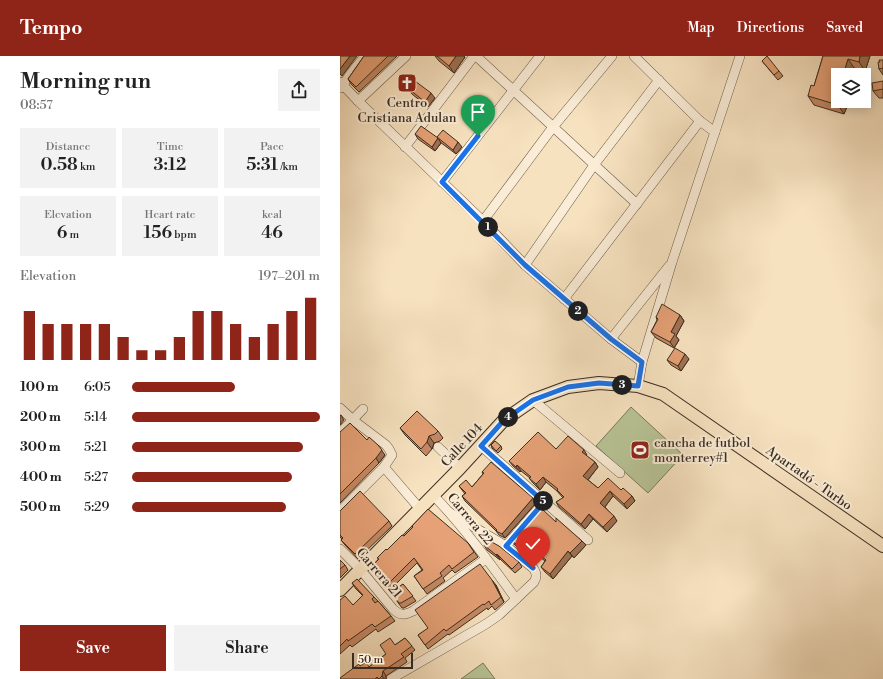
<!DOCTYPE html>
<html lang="en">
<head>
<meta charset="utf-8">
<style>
	body { margin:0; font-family:"Libre Bodoni",serif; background:#f2f2f2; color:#222; height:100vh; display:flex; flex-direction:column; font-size:15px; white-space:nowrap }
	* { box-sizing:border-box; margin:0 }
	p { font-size:13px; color:#767676 }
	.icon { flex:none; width:22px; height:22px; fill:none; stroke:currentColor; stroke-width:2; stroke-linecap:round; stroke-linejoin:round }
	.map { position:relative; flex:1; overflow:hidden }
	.sheet { display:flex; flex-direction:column; background:#fff; width:340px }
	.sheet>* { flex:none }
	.buttons { position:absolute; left:491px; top:12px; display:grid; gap:8px }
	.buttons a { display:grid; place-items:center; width:40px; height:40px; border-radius:0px; background:#fff; box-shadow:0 2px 10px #0003; font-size:20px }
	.scale { position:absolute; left:12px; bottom:10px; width:61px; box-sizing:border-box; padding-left:4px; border:2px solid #3b2e21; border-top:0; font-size:11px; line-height:14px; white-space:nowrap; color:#3b2e21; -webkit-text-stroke:3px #faecd6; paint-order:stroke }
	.pin { position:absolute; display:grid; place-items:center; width:34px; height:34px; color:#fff; margin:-41px -17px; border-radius:50% 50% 50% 0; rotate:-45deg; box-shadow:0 0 4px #0007 }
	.pin .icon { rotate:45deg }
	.km { position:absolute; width:20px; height:20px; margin:-10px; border-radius:50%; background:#222; color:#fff; font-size:11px; line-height:20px; text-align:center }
	.round { display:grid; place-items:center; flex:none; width:42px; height:42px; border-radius:0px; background:#f2f2f2 }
	.head { display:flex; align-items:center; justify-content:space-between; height:68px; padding:0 20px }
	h1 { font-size:22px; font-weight:600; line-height:30px }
	.metrics { display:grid; grid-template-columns:repeat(3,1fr); gap:6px; height:68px; padding:4px 20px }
	.metrics div { display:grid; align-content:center; border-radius:0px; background:#f2f2f2; text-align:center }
	.metrics b { font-size:17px; font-weight:600 }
	.metrics small { font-size:11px; font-weight:400 }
	.metrics p { font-size:11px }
	.chart { height:112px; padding:8px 20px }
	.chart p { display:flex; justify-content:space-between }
	.chart svg { width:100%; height:72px; margin-top:4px; stroke:#8f2418; stroke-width:6 }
	.button { display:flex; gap:8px; margin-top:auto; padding:8px 20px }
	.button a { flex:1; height:46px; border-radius:0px; background:#8f2418; color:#fff; font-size:16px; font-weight:600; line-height:46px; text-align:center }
	.button a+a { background:#f2f2f2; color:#222 }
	ul { padding:0 20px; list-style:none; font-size:13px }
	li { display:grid; grid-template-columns:64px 48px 1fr; align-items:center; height:30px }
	li i { height:10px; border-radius:5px; background:#8f2418 }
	header { display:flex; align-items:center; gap:24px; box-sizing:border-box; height:56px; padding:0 20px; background:#8f2418; color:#fff }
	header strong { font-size:19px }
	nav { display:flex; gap:22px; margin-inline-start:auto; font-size:14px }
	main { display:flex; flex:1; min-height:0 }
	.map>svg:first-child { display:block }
</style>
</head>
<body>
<header>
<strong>Tempo</strong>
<nav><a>Map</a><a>Directions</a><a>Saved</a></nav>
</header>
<main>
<section class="sheet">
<div class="head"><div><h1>Morning run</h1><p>08:57</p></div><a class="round"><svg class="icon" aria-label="share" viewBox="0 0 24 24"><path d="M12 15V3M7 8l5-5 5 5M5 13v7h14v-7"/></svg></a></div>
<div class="metrics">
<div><p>Distance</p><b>0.58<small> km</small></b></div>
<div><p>Time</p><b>3:12</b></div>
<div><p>Pace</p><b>5:31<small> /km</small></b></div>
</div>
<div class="metrics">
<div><p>Elevation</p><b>6<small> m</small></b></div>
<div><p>Heart rate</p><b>156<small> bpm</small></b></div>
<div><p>kcal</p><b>46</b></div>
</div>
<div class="chart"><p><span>Elevation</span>197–201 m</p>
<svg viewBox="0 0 160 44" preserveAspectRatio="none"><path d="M5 44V14M15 44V22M25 44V22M35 44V22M45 44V22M55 44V30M65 44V38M75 44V38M85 44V30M95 44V14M105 44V14M115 44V22M125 44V30M135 44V22M145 44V14M155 44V6"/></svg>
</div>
<ul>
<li><b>100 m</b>6:05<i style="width:55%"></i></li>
<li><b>200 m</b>5:14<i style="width:100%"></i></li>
<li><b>300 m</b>5:21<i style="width:91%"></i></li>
<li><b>400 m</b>5:27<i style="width:85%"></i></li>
<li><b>500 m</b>5:29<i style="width:82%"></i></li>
</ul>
<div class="button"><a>Save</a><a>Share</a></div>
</section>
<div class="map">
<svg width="543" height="623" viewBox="0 0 543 623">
	<rect width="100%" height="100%" fill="#f7e2c0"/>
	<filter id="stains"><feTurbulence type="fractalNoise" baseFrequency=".005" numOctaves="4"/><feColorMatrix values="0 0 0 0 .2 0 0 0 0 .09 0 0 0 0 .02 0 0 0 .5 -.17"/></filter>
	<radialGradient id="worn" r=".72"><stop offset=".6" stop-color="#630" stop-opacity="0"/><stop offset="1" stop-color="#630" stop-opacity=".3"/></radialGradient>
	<!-- green -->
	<g fill="#b8c496" stroke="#7a795c">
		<polygon points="291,351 343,399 308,437 256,390"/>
		<polygon points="143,607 155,623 121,623"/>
	</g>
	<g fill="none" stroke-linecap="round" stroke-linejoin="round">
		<!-- minor casing -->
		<g stroke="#6a5b49" stroke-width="10">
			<g id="minor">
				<polyline points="136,0 297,148"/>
				<polyline points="294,0 360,65 375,76"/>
				<polyline points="0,26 18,45 143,165 185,209 271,283 302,306"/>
				<polyline points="1,32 11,17 25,0"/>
				<polyline points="18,45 66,0"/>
				<polyline points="65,91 134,0"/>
				<polyline points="102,126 200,0"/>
				<polyline points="143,165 213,71 272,0"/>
				<polyline points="185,209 254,109 319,24"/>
				<polyline points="224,243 360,65"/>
				<polyline points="271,283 329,210"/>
				<polyline points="298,330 302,306 332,206 400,0"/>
				<polyline points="193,344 280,417"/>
				<polyline points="0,352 13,364 46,389 49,393 52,399 44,411 0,455"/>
				<polyline points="0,377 23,353"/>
				<polyline points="141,390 248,484"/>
				<polyline points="98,391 120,412"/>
				<polyline points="44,411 80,453"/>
				<path d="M93 439C124 471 150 507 176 543"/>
				<polyline points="166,490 204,446"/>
				<path d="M0 493 20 513 53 553C60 560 65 559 73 555L146 503"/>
				<path d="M51 623 146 568 159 559 194 526C197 521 197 517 193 512L166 490 109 456"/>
			</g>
		</g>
		<!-- major casing -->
		<g stroke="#3b2e21" stroke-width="14">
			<polyline id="major" points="0,534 120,412 164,364 193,344 228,331 259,327 298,330 323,338 543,490"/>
		</g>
		<!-- minor -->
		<use href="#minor" stroke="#faecd6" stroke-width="9"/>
		<!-- major -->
		<use href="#major" stroke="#f7e2c0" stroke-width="12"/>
	</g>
	<!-- wall -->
	<g fill="#c68a65" stroke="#3b2e21">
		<polygon points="24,0 57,0 19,36 11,28 8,23"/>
		<polygon points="95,0 124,0 125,1 114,17 99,5"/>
		<polygon points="483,0 530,0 525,15 514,12 498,45 508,48 504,58 474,49 468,40 474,30"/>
		<polygon points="543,4 543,19 539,13 540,6"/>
		<polygon points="422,5 439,15 443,20 438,24"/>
		<polygon points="543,25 543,42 539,42 533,35"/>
		<polygon points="69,33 95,42 88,51 72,38"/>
		<polygon points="75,78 98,82 122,91 116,98 100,86 101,87 95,95 78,83"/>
		<polygon points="340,259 344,265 336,280 339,284 334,292 316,282 311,276 317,264 316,261"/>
		<polygon points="349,303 341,315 331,309 327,304"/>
		<polygon points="60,372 98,375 103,382 100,385 94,387 92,393 86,400 65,379"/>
		<polygon points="0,376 27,384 45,399 39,407 0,447"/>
		<polygon points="151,389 161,390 162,393 158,397 152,392"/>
		<polygon points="216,393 247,399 246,400 255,406 258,411 248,424 258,432 281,434 292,440 295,445 287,453 273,440 265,451 277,465 267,476 253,463 245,473 219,451 216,446 223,442 217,435 206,426 200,434 193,427 189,422 190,422 181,415 180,416 173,410 169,405"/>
		<polygon points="142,416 196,447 165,482 159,479 156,475 125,445 122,440 125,438 119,430 132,431 143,418"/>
		<polygon points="0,455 49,465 52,470 18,503 5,489 1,484 2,483 0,481"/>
		<polygon points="197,457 216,466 242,485 246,489 234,502 232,500 213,523 205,516 201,511 205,505 200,501 195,506 175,489 171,484"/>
		<polygon points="64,480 128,487 138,501 115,517 112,514 103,522 105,525 87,538 74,520 82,514 77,507 51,533 34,516 31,511 47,494"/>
		<polygon points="144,489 179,506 182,511 175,517 160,503 160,504 147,494"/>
		<polygon points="0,504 5,509 8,514 0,522"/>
		<polygon points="12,527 34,541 38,545 51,560 55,565 38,576 36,573 12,591 10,589 0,598 0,544 13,549 23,540 16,533"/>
		<polygon points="63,528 76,545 64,552 62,552 51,537"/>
		<polygon points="156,529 164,546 155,554 152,550 148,554 147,552 109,579 108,578 88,593 78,579"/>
		<polygon points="65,582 75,594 65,602 67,606 46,620 46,623 0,623 20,610 29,611 46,598 55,589"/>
	</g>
	<!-- shaded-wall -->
	<g fill="#a17153" stroke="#3b2e21">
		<polygon points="10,0 17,0 2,20 0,18 0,13"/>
		<polygon points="116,0 124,0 125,1 114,17 109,10"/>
		<polygon points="520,0 530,0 525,15 519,6"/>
		<polygon points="508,3 514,12 512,19 503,19"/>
		<polygon points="91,37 95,42 88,51 85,46"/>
		<polygon points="499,45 506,45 508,48 504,58 498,49"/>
		<polygon points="98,82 101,87 95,95 92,91"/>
		<polygon points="118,86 122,91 116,98 113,94"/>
		<polygon points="340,259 344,265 336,280 339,284 334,292 330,286 331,276"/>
		<polygon points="345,298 349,303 341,315 338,310"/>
		<polygon points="1,359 4,364 0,369 0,360"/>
		<polygon points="89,380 94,387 92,393 87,386"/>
		<polygon points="38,389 45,399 39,407 36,402"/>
		<polygon points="244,394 247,399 245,401 242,396"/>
		<polygon points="255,406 258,411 247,425 243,420"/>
		<polygon points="177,409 181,415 180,416 176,411"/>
		<polygon points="203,421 206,426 200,434 196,428"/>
		<polygon points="270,435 273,440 264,452 260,447"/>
		<polygon points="292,440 295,445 287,453 284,448"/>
		<polygon points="193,442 196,447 165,482 162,478"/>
		<polygon points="249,458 253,463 245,473 241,468"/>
		<polygon points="274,460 277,465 267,476 263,471"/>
		<polygon points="242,485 246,489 234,502 230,497"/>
		<polygon points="228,495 232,500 213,523 210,518"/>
		<polygon points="197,496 200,501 195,506 192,501"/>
		<polygon points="157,498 160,503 160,504 156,499"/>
		<polygon points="152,524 156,529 164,546 161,541"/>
		<polygon points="43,615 46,620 46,623 44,623 42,620"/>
	</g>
	<!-- building -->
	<g fill="#e6a176" stroke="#3b2e21">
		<polygon points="0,0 10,0 0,13"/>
		<polygon points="24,0 48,0 16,31 8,23"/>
		<polygon points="97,0 116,0 109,10"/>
		<polygon points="427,0 439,15 434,19 422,5"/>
		<polygon points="483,0 520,0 519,6 508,3 503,19 498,19 498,34 497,37 498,38 498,45 499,45 498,49 468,40 471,29 474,30"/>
		<polygon points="539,4 543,4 543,12 539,13 538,6 540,6"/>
		<polygon points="75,25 91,37 85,46 69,33"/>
		<polygon points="543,25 543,33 533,35 532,27"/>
		<polygon points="81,70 98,82 92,91 75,78"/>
		<polygon points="103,74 118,86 113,94 97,81"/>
		<polygon points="322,248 340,259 331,276 335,278 330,286 311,276 318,263 316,261"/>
		<polygon points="335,292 345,298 338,310 327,304"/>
		<polygon points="77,355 98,375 95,378 89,380 87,386 81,393 60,372"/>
		<polygon points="10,367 27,384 29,381 38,389 42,394 36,402 0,438 0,376"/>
		<polygon points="198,376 216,393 228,380 244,394 242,396 255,406 243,420 258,432 268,422 281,434 283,432 292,440 284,448 270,435 260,447 274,460 263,471 249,458 241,468 216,446 224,441 217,434 218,433 203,421 196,428 189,422 191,421 177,409 176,411 169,405"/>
		<polygon points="155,385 161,390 156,395 151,389"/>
		<polygon points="151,406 193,442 162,478 156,475 157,474 122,440 126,437 119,430 126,424 132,431 144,417 142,416"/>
		<polygon points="20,435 49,465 15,498 1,484 3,482 0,479 0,455"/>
		<polygon points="88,453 128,487 134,496 112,513 109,509 100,517 102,520 83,533 74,520 83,514 74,502 48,528 31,511 39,503 37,502 46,493 47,494 62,479 64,480 73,471 72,470"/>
		<polygon points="202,453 216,466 216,462 242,485 230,497 228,495 210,518 201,511 206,504 197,496 192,501 171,484 195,456 197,457"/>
		<polygon points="148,484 159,490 179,506 172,513 157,498 156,499 144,489"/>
		<polygon points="0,504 5,509 0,513"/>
		<polygon points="140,508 152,524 161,541 151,549 149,545 144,549 143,548 106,575 104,573 85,589 78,579 88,572 75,554"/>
		<polygon points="17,523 34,541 32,543 35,547 38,545 51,560 35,571 32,568 8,585 7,583 0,590 0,544 5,540 13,549 23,539 12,527"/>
		<polygon points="63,528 73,540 61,547 59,547 51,537"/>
		<polygon points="50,582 55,589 65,582 72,590 61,598 64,601 43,615 42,620 39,623 37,621 35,623 0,623 0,622 19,608 20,610 26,606 29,611 46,598 40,589"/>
	</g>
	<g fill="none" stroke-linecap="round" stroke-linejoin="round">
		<!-- route casing -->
		<g stroke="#fff" stroke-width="8">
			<polyline id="route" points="138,80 102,126 185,209 271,283 302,306 298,330 259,327 228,331 193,344 164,364 141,390 204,446 166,490 193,512"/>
		</g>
		<!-- route -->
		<use href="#route" stroke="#1a73e8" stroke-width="5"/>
	</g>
	<!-- icons -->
	<defs>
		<g id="church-square" transform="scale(1)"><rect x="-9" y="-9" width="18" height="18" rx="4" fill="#8f2418" stroke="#faecd6"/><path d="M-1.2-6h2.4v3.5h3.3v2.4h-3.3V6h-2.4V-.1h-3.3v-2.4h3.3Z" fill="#fff"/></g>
		<g id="stadium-square" transform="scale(1)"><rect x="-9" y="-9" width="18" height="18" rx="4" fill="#8f2418" stroke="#faecd6"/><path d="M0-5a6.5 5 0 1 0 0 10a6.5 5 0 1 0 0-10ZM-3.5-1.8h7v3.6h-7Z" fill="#fff"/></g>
	</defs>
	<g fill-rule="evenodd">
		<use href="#church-square" x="67" y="27"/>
		<use href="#stadium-square" x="300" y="394"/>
	</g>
	<g text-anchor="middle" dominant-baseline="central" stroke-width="4" stroke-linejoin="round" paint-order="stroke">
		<!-- poi labels -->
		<g font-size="13" fill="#3b2e21" stroke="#faecd6">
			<text x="67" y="47">Centro<tspan x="67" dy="15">Cristiana Adulan</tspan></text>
			<text x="314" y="387" text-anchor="start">cancha de futbol<tspan x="314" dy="15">monterrey#1</tspan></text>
		</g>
		<!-- street labels -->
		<g font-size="13" fill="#3b2e21" stroke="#faecd6">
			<text transform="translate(122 389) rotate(-47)">Calle 104</text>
			<text transform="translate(469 422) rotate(35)">Apartadó - Turbo</text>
			<text transform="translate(130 463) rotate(50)">Carrera 22</text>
			<text transform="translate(39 517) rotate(49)">Carrera 21</text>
		</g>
	</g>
	<rect width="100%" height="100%" filter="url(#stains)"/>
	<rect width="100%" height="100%" fill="url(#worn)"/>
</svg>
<div class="buttons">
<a><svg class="icon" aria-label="layers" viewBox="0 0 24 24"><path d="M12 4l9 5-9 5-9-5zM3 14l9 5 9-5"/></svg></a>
</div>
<div class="scale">50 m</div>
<div class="pin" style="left:138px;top:80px;background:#1e9e55"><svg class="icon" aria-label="arrive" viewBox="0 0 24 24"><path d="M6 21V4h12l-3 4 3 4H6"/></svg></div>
<div class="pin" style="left:193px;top:512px;background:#d93025"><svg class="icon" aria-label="check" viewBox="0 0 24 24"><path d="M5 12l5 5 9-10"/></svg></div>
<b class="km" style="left:148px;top:171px">1</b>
<b class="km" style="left:238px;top:255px">2</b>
<b class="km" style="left:282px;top:329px">3</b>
<b class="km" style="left:168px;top:361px">4</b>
<b class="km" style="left:203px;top:445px">5</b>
</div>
</main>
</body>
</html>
